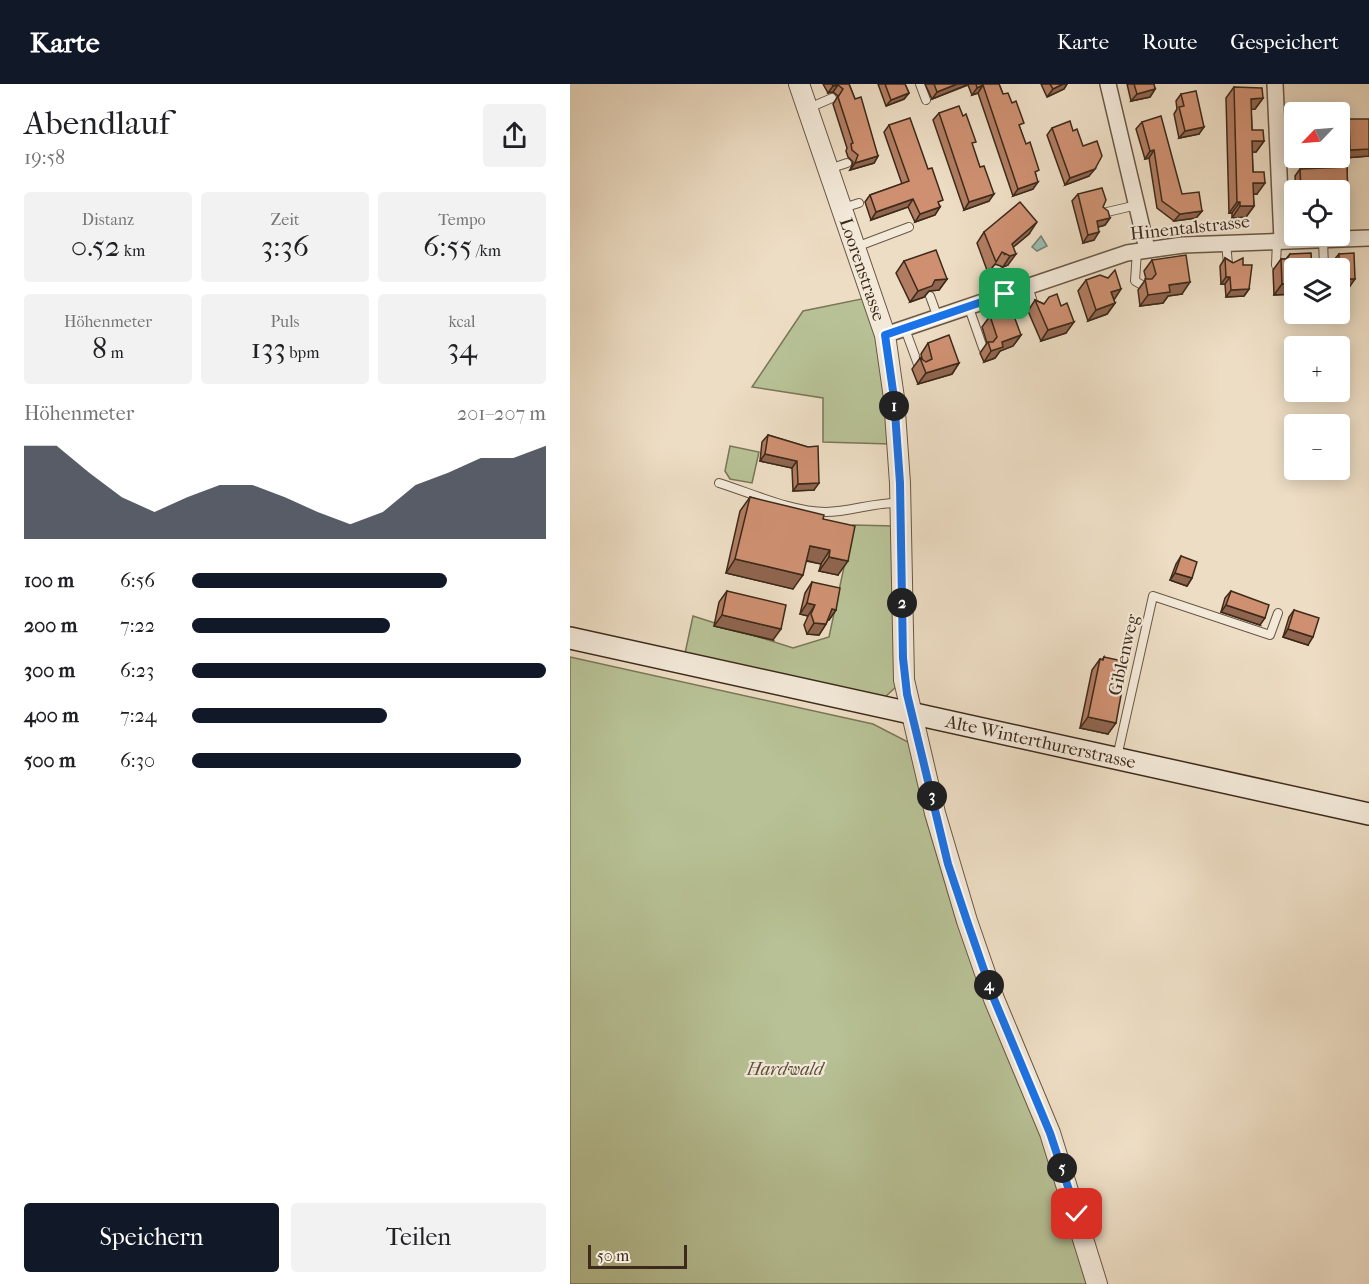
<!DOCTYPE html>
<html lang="de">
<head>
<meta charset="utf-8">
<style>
	body { margin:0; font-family:"IM FELL French Canon",serif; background:#f2f2f2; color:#202124; height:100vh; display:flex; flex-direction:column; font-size:22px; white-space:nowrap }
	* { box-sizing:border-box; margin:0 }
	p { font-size:20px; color:#757577 }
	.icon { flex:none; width:33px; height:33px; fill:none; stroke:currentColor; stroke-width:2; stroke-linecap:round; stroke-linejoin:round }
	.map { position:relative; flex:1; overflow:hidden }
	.drawer { display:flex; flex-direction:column; background:#fff; width:570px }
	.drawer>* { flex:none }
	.needle { width:39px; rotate:245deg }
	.fabs { position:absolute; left:714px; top:18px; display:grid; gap:12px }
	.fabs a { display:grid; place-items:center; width:66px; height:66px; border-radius:6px; background:#fff; box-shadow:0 3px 15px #0003; font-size:30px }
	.scale { position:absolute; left:18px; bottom:15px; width:99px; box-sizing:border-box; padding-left:6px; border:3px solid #3d2a1a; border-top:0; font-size:16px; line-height:21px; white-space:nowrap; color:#3d2a1a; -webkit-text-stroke:4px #f3e9d9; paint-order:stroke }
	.pin { position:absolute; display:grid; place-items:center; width:51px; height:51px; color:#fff; margin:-26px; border-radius:12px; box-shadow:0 3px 9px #0006 }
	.km { position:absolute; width:30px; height:30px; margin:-15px; border-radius:50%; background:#222; color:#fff; font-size:16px; line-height:30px; text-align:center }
	.round { display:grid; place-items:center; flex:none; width:63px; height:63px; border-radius:6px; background:#f2f2f2 }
	.headline { display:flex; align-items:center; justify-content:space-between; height:102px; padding:0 24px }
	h1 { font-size:33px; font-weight:600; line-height:45px }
	.metrics { display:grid; grid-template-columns:repeat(3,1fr); gap:9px; height:102px; padding:6px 24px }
	.metrics div { display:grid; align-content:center; border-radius:6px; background:#f2f2f2; text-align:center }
	.metrics b { font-size:30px; font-weight:600 }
	.metrics small { font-size:16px; font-weight:400 }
	.metrics p { font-size:16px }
	.chart { height:168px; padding:12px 24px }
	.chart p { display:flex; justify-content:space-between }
	.chart svg { width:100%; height:108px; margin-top:6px; fill:#111827; opacity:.7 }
	.cta { display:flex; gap:12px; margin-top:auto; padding:12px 24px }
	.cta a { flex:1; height:69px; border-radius:6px; background:#111827; color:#fff; font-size:24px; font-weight:600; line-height:69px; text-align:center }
	.cta a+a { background:#f2f2f2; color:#202124 }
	ul { padding:0 24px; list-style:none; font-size:20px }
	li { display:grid; grid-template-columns:96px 72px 1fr; align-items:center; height:45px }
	li i { height:15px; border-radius:8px; background:#111827 }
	header { display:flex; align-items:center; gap:36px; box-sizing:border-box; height:84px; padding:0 30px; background:#111827; color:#fff }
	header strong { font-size:28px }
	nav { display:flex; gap:33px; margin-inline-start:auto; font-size:21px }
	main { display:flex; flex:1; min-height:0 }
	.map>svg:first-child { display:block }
</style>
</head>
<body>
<header>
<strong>Karte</strong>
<nav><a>Karte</a><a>Route</a><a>Gespeichert</a></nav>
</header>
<main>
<section class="drawer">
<div class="headline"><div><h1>Abendlauf</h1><p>19:58</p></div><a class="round"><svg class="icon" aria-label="share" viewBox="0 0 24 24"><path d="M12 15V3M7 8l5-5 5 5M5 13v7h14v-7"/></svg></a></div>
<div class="metrics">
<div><p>Distanz</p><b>0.52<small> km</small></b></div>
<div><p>Zeit</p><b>3:36</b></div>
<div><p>Tempo</p><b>6:55<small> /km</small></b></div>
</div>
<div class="metrics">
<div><p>Höhenmeter</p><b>8<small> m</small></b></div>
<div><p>Puls</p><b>133<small> bpm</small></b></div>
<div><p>kcal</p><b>34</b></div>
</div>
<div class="chart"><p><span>Höhenmeter</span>201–207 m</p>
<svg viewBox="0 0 160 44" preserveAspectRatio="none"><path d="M0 44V6L10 6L20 17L30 27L40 33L50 27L60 22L70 22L80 27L90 33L100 38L110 33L120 22L130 17L140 11L150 11L160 6V44z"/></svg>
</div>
<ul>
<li><b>100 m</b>6:56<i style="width:72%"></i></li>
<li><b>200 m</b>7:22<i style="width:56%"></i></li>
<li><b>300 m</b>6:23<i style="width:100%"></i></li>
<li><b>400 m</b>7:24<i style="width:55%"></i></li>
<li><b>500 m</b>6:30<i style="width:93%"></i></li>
</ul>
<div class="cta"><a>Speichern</a><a>Teilen</a></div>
</section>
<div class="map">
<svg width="799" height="1200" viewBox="0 0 799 1200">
	<rect width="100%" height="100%" fill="#edddc4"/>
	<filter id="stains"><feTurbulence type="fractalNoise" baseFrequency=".00333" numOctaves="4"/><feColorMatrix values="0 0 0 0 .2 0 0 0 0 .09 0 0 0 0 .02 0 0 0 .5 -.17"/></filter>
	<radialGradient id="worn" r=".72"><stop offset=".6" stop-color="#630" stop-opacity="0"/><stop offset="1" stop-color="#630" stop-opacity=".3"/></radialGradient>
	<!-- green -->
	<g fill="#b7c195" stroke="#7a7658" stroke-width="1.5">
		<polygon points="296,214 308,254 320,360 253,358 253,314 182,303 233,227"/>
		<polygon points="160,362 189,368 182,399 160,395 155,387"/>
		<polygon points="283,441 324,442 327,602 315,613 114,574 123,532 223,564 259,553"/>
		<polygon points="0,573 303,640 338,658 475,1055 520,1200 0,1200"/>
	</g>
	<!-- water -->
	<polygon fill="#9abcb0" stroke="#758274" stroke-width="1.5" points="471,152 477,162 467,167 462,163"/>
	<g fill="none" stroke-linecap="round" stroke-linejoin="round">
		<!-- service casing -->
		<g stroke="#695744" stroke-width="10">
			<g id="service">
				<polyline points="350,0 356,16"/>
				<polyline points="239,24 262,14"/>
				<polyline points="259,85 277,79"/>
				<polyline points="273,124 289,119"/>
				<polyline points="533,129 567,121"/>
				<polyline points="753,155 754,184"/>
				<polyline points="656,159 658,180"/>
				<polyline points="286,163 339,143"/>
				<polyline points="567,167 565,197 572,201"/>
				<polyline points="706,181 707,157"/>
				<polyline points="427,185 435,210"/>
				<polyline points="458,202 465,225"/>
				<polyline points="360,212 368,234"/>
				<polyline points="399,224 413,264"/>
				<polyline points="335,245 349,283"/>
				<path d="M149 399C181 409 222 428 256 428 280 428 304 418 329 419"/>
				<polyline points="547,673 583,512 700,551 708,529"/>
			</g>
		</g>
		<!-- minor casing -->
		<g stroke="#695744" stroke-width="18">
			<g id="minor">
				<polyline points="538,0 577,165"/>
				<polyline points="705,0 712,156"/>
				<polyline points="315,251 557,169 613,161 798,154"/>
			</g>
		</g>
		<!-- tertiary casing -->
		<g stroke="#695744" stroke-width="22">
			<g id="tertiary">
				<path id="s1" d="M229 0 315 251 324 314 330 399 334 596 365 729 397 837 424 915 480 1049 527 1200"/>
			</g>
		</g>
		<!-- secondary casing -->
		<g stroke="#3d2a1a" stroke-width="24">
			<g id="secondary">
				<path id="s2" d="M0 554 799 730"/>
			</g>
		</g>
		<!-- service -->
		<use href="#service" stroke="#f3e9d9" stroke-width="8"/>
		<!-- minor -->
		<use href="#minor" stroke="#f3e9d9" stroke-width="15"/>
		<!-- tertiary -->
		<use href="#tertiary" stroke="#f3e9d9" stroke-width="20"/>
		<!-- secondary -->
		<use href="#secondary" stroke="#f3e9d9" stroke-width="21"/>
	</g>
	<!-- wall -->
	<g fill="#b17c61" stroke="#3d2a1a" stroke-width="1.5">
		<polygon points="253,0 279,0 308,72 304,79 280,86 283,78 278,73 276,67 277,64 263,20 268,12 263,8 258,9"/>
		<polygon points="308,0 335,0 339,9 334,15 316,22"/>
		<polygon points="355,0 429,0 433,10 450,44 466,91 463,105 443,112 408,9 402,11 398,1 362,15"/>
		<polygon points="471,0 497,0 494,5 477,13"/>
		<polygon points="557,0 584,0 585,5 580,13 561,17"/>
		<polygon points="664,3 693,14 685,25 681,25 682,46 694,57 686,68 682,68 683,88 687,110 683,110 684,122 676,133 662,134 662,129 659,129 656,14"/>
		<polygon points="611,10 629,50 609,54 604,30 607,25 606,17"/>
		<polygon points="369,29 403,63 419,117 394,126 363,36"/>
		<polygon points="779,35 799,72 774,74 773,43"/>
		<polygon points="572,38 612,110 632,127 626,134 604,137 587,124 579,74 575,75 566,45"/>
		<polygon points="319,41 370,122 365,131 345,138 338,123 301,136 295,118 300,111 332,100 314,48"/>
		<polygon points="482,44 503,47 513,62 519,92 495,101 477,51"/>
		<polygon points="777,83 778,117 773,124 770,124 770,106 726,106 725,92 730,85"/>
		<polygon points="508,110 540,134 535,141 528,143 524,156 513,159 502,117"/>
		<polygon points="414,148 459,150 443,163 438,181 433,183 425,180 418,189 407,159"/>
		<polygon points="720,170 724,184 724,210 704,211 703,186 711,175 716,175"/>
		<polygon points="769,170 780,202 770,203 770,184 760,184 763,179 763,177"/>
		<polygon points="655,174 663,179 673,181 679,205 674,212 656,213 655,200 651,200 650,182"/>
		<polygon points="582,176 612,210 598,212 593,219 570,222 568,206 576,195 574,187"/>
		<polygon points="334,177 377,195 369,206 359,207 354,213 340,218 326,189"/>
		<polygon points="516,196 544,216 545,219 537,230 518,237 508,207"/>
		<polygon points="465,216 474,220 491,222 496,249 471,257 458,227"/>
		<polygon points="420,232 451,251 443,262 430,267 425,274 414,278 410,269 417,259 412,243"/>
		<polygon points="358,259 389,279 382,290 348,300 342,285 350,274 352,275 351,270"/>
		<polygon points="198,351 238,363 244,406 223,407 222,384 190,377 192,358"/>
		<polygon points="180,413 253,435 268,491 249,487 251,480 236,477 223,505 156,489 170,427"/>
		<polygon points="611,472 622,494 617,502 600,496 606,480"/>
		<polygon points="242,498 266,526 259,536 258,536 256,540 249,551 237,550 234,541 238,532 230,530 235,509"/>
		<polygon points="157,507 203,556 144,542 149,518"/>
		<polygon points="661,507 690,541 651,528 655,514"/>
		<polygon points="724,526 738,561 713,553 719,533"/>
		<polygon points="534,573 538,650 510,644 522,586 530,575 532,576"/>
	</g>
	<!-- shaded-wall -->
	<g fill="#90654f" stroke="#3d2a1a" stroke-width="1.5">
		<polygon points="387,0 399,0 362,15 367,8"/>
		<polygon points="493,0 497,0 494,5 477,13 483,5"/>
		<polygon points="268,1 263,8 258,9 263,2"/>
		<polygon points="413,1 408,9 402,11 407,4"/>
		<polygon points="585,5 580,13 561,17 567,10"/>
		<polygon points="339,9 334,15 316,22 321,16"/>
		<polygon points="693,14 685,25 673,26 681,15"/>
		<polygon points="634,43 629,50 609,54 615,47"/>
		<polygon points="682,57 694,57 686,68 674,68"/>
		<polygon points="799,65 799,72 774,74 780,66"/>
		<polygon points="584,66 579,74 575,75 580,67"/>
		<polygon points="308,72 304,79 280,86 285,79"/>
		<polygon points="525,85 519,92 495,101 500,94"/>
		<polygon points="468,98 463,105 443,112 448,105"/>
		<polygon points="683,99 695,99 687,110 675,110"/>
		<polygon points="424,110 419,117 394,126 399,118"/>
		<polygon points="343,115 338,123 301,136 306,128"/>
		<polygon points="778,117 773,124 770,124 770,118"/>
		<polygon points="667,118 670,118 662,129 659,129"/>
		<polygon points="670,122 684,122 676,133 662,134"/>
		<polygon points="370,123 365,131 345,138 350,130"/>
		<polygon points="632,127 626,134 604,137 610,130"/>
		<polygon points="540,134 535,141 521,145 527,137"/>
		<polygon points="467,138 459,150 434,171 442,160"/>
		<polygon points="529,148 524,156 513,159 518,151"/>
		<polygon points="446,170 438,181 433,183 440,172"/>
		<polygon points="656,193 660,193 655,200 651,200"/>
		<polygon points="377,195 369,206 359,207 354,213 340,218 348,207 365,196"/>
		<polygon points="770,195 785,195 780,202 770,203"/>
		<polygon points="620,198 612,210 598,212 593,219 570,222 578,211 599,201"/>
		<polygon points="724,199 724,210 704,211 712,200"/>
		<polygon points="551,205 544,216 541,208"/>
		<polygon points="679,205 674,212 656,213 661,206"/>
		<polygon points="545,219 537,230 518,237 526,226"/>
		<polygon points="504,238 496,249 471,257 478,246"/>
		<polygon points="451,251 443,262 430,267 425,274 414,278 421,267 432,258"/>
		<polygon points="389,279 382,290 348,300 356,289"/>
		<polygon points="195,370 227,377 222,384 190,377"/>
		<polygon points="249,399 244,406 223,407 228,400"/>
		<polygon points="240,462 260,466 251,480 230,475"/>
		<polygon points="259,473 278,477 268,491 249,487"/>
		<polygon points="165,475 233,491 223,505 156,489"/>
		<polygon points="605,489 622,494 617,502 600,496"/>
		<polygon points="237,519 245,521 238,532 230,530"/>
		<polygon points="656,521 695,534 690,541 651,528"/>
		<polygon points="262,525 266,526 259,536 254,535"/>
		<polygon points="152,531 211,545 203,556 144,542"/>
		<polygon points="244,539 256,540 249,551 237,550"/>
		<polygon points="718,545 743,553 738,561 713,553"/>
		<polygon points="518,633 546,639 538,650 510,644"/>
	</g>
	<!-- building -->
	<g fill="#ce9071" stroke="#3d2a1a" stroke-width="1.5">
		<polygon points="262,0 279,0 285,15 291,13 308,72 285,79 288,71 282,66 281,60 283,59 268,13 273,5 268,1 263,2"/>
		<polygon points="315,0 335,0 339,9 321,16"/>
		<polygon points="364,0 387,0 367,8"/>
		<polygon points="406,0 429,0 433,10 438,9 442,19 446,17 454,39 449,41 456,60 460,58 469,86 465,88 468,98 448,105 413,1 407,4"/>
		<polygon points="480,0 493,0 483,5"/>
		<polygon points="564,0 584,0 585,5 567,10"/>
		<polygon points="664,3 692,4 693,14 681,15 682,46 693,46 694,57 682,57 683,88 694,88 695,99 683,99 684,122 670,122 670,118 667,118"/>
		<polygon points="626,7 634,43 615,47 609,23 614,22 611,10"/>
		<polygon points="389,22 393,32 396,30 406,58 402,59 410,83 414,82 424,110 399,118 369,29"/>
		<polygon points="753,26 753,28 730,28 730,27"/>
		<polygon points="591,32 612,110 629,108 632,127 610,130 592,117 584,66 580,67 572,38"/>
		<polygon points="340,34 358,85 362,84 373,116 368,118 370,123 350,130 343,115 306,128 300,111 339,97 319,41"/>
		<polygon points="779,35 799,35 799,65 780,66"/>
		<polygon points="500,37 503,47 507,45 513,62 527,57 532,72 525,85 500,94 482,44"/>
		<polygon points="777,83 778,117 770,118 770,106 731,106 730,85"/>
		<polygon points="532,104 536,116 533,123 538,127 540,134 527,137 529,148 518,151 508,110"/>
		<polygon points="450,118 467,138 442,160 446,170 440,172 432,168 426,178 414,148"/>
		<polygon points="366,166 377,195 365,196 362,202 348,207 334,177"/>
		<polygon points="741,169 742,184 724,184 724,199 712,200 711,175 717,175 720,170"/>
		<polygon points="784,169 785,195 770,195 770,184 765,184 765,177 769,176 769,170"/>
		<polygon points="616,171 620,198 599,201 600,208 578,211 575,195 582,195 586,190 582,176"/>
		<polygon points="655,174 663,179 673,174 673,181 682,181 679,205 661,206 660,193 656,193"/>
		<polygon points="545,186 551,205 541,208 545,219 526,226 516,196 530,191 538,194"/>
		<polygon points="487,210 491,222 497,219 504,238 478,246 465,216 474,220 479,213"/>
		<polygon points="441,224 451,251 432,258 433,263 421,267 418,258 423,258 427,253 420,232"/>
		<polygon points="379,251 389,279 356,289 350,274 356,278 362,275 358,259"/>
		<polygon points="198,351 238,363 248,362 249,399 228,400 227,377 195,370"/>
		<polygon points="180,413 254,431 253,435 285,442 278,477 259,473 260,466 240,462 233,491 165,475"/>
		<polygon points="611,472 627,478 622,494 605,489"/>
		<polygon points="242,498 270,504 266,526 262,525 256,540 244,539 241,530 245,521 237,519"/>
		<polygon points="157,507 216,521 211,545 152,531"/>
		<polygon points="661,507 699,521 695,534 656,521"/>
		<polygon points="724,526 749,534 743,553 718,545"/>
		<polygon points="534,573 557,578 546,639 518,633 530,575 533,576"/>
	</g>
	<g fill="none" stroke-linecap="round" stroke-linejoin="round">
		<!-- route casing -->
		<g stroke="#fff" stroke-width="12">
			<polyline id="route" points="435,210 315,251 324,314 330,399 333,574 337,610 378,780 397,837 424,915 480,1049 507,1130"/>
		</g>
		<!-- route -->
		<use href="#route" stroke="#1a73e8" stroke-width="8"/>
	</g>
	<g text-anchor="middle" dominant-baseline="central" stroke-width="4.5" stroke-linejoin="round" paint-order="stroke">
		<!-- street labels -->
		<g font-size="18" fill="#3d2a1a" stroke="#f3e9d9">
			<text transform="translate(620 144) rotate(-6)">Hinentalstrasse</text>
			<text stroke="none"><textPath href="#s1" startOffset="196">Loorenstrasse</textPath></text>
			<text transform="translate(554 571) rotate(-77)">Giblenweg</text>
			<text stroke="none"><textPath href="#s2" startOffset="482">Alte Winterthurerstrasse</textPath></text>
		</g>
		<!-- park labels -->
		<g font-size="18" font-style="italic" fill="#5c5039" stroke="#f3e9d9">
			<text x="215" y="985">Hardwald</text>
		</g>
	</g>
	<rect width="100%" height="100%" filter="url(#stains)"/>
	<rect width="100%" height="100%" fill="url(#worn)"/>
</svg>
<div class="fabs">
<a><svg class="needle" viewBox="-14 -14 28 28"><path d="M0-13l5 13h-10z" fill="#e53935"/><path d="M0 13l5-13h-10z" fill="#757577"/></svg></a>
<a><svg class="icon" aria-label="locate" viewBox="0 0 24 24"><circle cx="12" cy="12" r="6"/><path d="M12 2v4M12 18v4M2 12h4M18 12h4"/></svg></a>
<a><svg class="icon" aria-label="layers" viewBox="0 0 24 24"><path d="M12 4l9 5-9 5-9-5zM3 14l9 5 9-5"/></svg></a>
<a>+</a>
<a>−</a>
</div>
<div class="scale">50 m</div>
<div class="pin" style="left:435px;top:210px;background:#1e9e55"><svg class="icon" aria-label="arrive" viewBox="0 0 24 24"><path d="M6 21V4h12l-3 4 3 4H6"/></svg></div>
<div class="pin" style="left:507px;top:1130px;background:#d93025"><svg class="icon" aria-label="check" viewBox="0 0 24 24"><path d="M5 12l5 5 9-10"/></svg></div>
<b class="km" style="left:324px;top:322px">1</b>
<b class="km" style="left:332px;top:519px">2</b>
<b class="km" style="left:362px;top:712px">3</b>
<b class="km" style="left:419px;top:901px">4</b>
<b class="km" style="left:492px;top:1084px">5</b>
</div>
</main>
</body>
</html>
